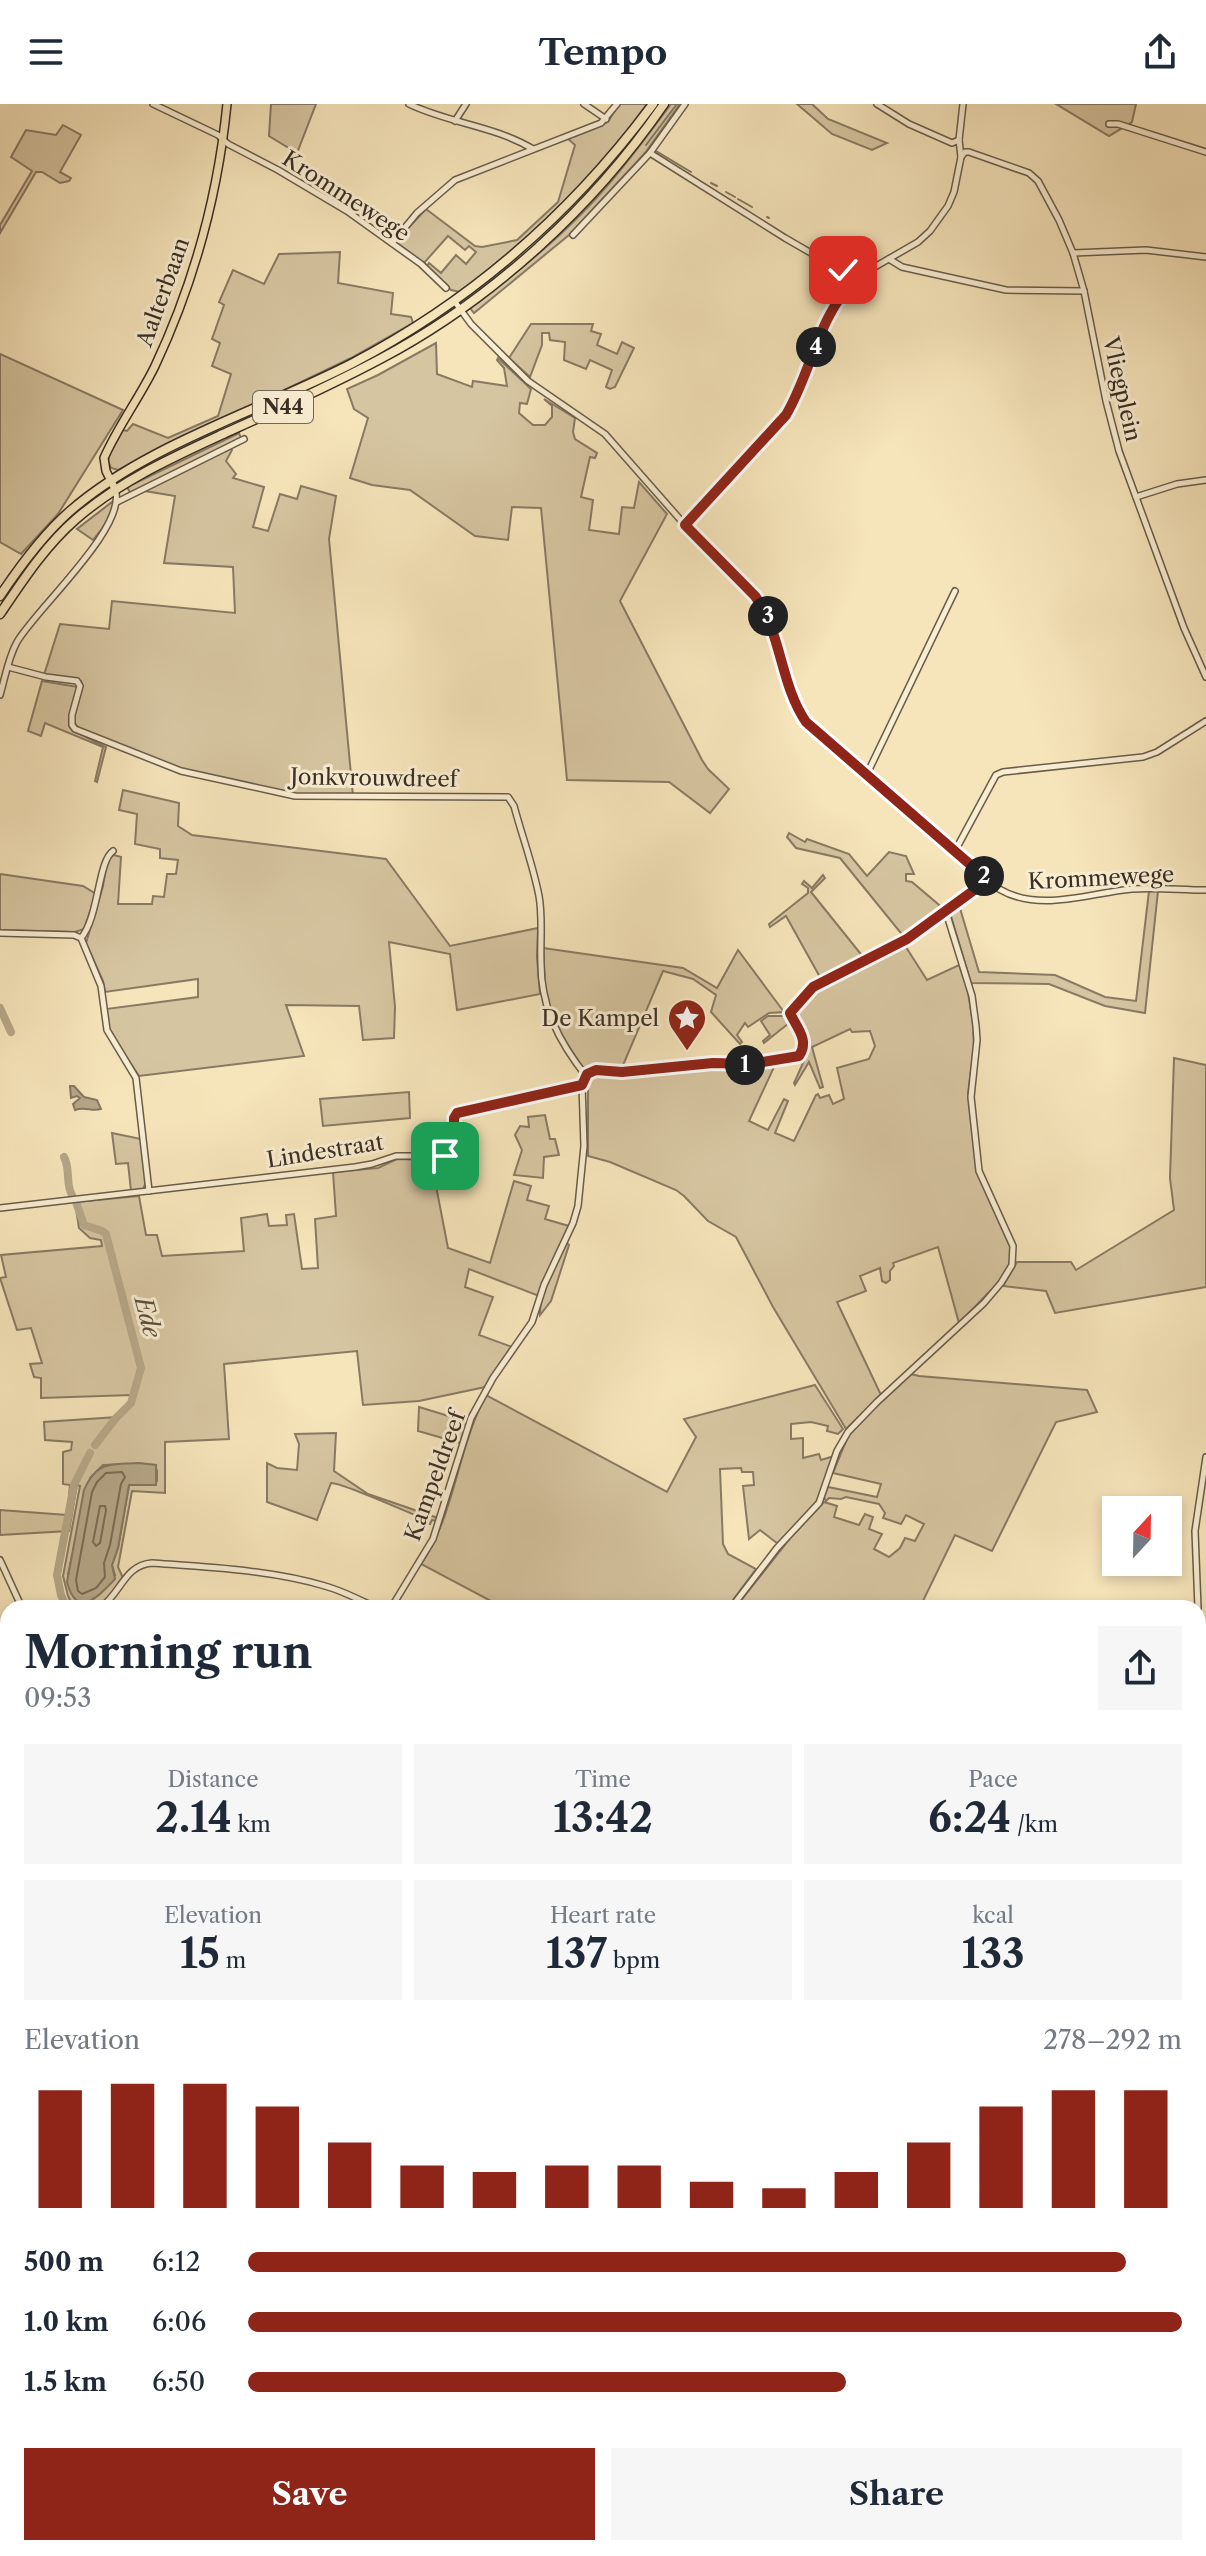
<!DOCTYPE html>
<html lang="en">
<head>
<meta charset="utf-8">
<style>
	body { margin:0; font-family:"Libre Caslon Text",serif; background:#f6f6f7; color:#1f2937; height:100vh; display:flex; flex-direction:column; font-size:30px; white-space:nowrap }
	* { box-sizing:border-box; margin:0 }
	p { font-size:26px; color:#747a83 }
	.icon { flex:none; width:44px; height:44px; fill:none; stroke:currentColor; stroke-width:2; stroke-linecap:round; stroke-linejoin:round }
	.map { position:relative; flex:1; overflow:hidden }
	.drawer { position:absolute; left:0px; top:1496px; width:1206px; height:956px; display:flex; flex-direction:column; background:#fff; border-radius:24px 24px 0 0; box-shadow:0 4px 12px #0003 }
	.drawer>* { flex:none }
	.needle { width:52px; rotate:22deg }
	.fabs { position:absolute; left:1102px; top:1392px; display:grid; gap:16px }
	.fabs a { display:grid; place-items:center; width:80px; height:80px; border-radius:0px; background:#fff; box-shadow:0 4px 12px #0003; font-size:40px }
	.pin { position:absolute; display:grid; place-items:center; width:68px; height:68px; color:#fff; margin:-34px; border-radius:16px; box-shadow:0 4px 12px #0006 }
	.km { position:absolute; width:40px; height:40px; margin:-20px; border-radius:50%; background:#222; color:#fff; font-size:22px; line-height:40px; text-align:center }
	.round { display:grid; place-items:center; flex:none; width:84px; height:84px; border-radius:0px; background:#f6f6f7 }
	.overview { display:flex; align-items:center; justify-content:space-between; height:136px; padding:0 24px }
	h1 { font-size:44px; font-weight:700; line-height:60px }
	.figures { display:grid; grid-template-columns:repeat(3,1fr); gap:12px; height:136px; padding:8px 24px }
	.figures div { display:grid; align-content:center; border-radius:0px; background:#f6f6f7; text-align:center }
	.figures b { font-size:40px; font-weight:700 }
	.figures small { font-size:22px; font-weight:400 }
	.figures p { font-size:22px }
	.chart { height:224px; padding:16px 24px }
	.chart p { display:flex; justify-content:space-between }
	.chart svg { width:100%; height:144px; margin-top:8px; stroke:#8f2418; stroke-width:6 }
	.button { display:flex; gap:16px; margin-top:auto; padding:16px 24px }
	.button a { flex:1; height:92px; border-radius:0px; background:#8f2418; color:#fff; font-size:32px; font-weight:700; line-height:92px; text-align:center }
	.button a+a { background:#f6f6f7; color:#1f2937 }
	ul { padding:0 24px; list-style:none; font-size:26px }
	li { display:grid; grid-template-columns:128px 96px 1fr; align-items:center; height:60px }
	li i { height:20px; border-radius:10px; background:#8f2418 }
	header { display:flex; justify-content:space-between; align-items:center; height:104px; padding:0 24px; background:#fff; font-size:36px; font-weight:700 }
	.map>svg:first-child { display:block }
</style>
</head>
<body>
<header><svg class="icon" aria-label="menu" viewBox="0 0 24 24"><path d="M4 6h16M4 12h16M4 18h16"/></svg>Tempo<svg class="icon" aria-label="share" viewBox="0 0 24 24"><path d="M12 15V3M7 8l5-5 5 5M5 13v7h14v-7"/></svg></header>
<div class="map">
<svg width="1206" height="2452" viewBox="0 0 1206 2452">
	<rect width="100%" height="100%" fill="#f6e4ba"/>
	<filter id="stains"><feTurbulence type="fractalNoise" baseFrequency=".0025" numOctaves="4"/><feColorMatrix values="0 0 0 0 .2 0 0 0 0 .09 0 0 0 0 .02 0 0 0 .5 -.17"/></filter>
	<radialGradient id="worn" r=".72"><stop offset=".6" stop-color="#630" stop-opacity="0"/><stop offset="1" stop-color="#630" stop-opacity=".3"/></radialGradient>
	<!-- green -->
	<g fill="#d6c5a1" stroke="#887a63" stroke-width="2" fill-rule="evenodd">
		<polygon points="271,0 316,0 297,49 269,32"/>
		<path d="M619 0H647C595 74 531 134 460 188L451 186 427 162 429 159 441 169 456 151 466 160 476 148 469 142 465 146 448 132 424 159 397 139 398 135 426 105 475 142 482 143 517 136 558 98 575 41 566 33 608 18Z"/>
		<path d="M671 0H680L645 49 569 131 474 209 470 204C504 178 538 152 569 122 607 86 640 42 671 0Z"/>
		<polygon points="797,0 812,0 828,15 887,39 872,46 832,30"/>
		<polygon points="1056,0 1136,0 1132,18 1109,32"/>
		<polygon points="63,21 81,31 60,68 71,74 69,77 60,79 42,68 36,68 0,129 0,121 32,67 11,53 26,26 56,31"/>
		<polygon points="340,148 338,179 393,189 391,210 411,213 413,219 351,254 118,366 111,364 108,357 110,349 123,326 127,327 133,320 168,334 218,312 231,270 212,262 220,239 212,235 224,201 219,198 233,166 264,180 279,150"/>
		<polygon points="531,220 593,220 591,227 601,230 597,241 617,250 622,238 634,244 615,283 610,285 606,283 612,266 590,256 586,265 564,256 565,238 550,236 549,229 542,229 542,241 530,273 509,254"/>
		<polygon points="436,239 437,270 472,283 473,277 507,282 504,264 497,256 498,254 531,285 527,300 520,299 519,309 533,321 545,321 552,313 552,302 544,295 575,314 573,328 575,335 597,349 595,354 590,353 581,393 593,396 589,426 619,430 622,403 634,404 639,378 667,410 620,497 702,656 708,665 729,685 710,709 669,678 567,676 541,404 512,403 508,436 475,432 410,386 372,381 350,374 368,314 354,305 347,285 378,271"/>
		<polygon points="0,250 123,306 58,410 21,450 0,438"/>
		<polygon points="239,329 241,334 229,340 232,346 226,357 236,370 233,374 264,383 253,423 268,427 280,390 297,395 301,382 336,392 329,435 353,692 296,691 182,666 80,626 73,617 82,585 81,577 44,571 60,520 109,525 112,497 235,509 233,463 164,459 175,392 145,387 142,383 131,390 127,383"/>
		<polygon points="112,398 114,401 109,416 93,436 77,425"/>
		<polygon points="42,577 78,583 69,622 76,628 106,643 97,678 95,677 103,643 45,619 41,632 28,627"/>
		<polygon points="123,686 179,699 178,722 192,731 386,755 450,842 538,824 537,853 540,890 457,906 450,850 389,838 395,903 394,934 363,936 359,902 286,901 304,952 139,972 108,925 106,905 198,893 198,875 105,888 103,877 86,839 103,782 107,756 114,751 121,753 118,800 152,800 153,792 164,793 167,770 176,770 178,756 160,754 160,745 135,740 137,710 119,706"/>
		<polygon points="789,729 805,738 807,735 849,750 867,772 889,748 906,752 914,770 906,770 906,777 912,778 945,806 904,833 840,754 796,744 787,733"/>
		<polygon points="0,770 83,782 96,790 84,825 75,828 0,826"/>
		<polygon points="823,771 825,774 811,788 864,854 821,875 786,812 770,823 769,820 808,789 808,784 802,780 804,777 812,784"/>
		<polygon points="1149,787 1158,787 1145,909 1105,902 1049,880 971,879 950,809 959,801 979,868 1055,871 1105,893 1136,897"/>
		<path d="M904 840 927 876 959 861 967 882 973 919 974 943 968 990 977 1066 1011 1144V1159L1000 1177 959 1219 938 1143 893 1159 894 1162 890 1167V1176L886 1179 882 1177 880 1164 860 1172 866 1187 837 1198 881 1291 846 1325 773 1203 736 1133 708 1117 684 1092 676 1086 610 1058 588 1052V978L594 972 617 973 709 963 747 964 775 961 749 1017 768 1026 784 995 788 997 775 1029 794 1037 816 991 818 990 820 994 829 991 833 1000 844 995 837 964 869 955 875 942 870 927 852 928 850 925 812 943 823 983 820 984 809 958 795 981 794 979C811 942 811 946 792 910L815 885Z"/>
		<polygon points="543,844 683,864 717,884 738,846 784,908 769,909 748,923 745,919 737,931 742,938 740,940 711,908 716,891 693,875 663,867 621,966 582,963 552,916 545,881"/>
		<path d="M768 912H787C796 923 805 934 800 949L771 955V953L795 947 798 945C799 934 797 926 789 919L764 939 763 937 770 931 761 917Z"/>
		<polygon points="1174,954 1206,961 1206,1183 1055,1209 1046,1187 1003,1182 1017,1158 1071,1158 1076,1166 1174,1106 1170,1074"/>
		<polygon points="409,988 410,1014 323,1022 320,995"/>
		<polygon points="545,1011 550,1035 555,1035 559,1051 544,1053 543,1074 514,1071 522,1046 515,1031 520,1022 529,1023 528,1013"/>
		<polygon points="112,1029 141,1035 146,1077 143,1086 131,1087 128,1059 116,1060"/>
		<path d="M397 1055 431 1056 448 1144 490 1159 514 1077 531 1082 527 1096 549 1102 545 1115 569 1122 539 1192 469 1165 465 1183 493 1193 479 1231 512 1243 485 1283 419 1297 363 1301 357 1247 224 1260 229 1335 165 1338V1389L132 1387 118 1463 123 1474C106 1499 105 1504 74 1504L68 1492 63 1472 80 1382 77 1381 69 1427 0 1431V1406L67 1411 70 1381 63 1380V1348L71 1346 72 1338 45 1336 44 1318 117 1313 130 1298 132 1291 41 1294V1274L34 1273 30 1260 42 1259 31 1224 17 1226 0 1174 6 1173 1 1151 102 1142 101 1136 90 1134 79 1124 75 1098 139 1092 146 1131H157L162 1152 244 1147 241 1114 267 1110 269 1122 287 1121 286 1111 294 1110 302 1165 318 1164 315 1115 336 1112 333 1068 378 1064ZM127 1360 157 1366V1377L129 1381 118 1444 112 1461 115 1471 68 1470 90 1374 103 1361Z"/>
		<path d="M567 1139 569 1141 551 1197 540 1211C539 1188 556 1160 567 1139Z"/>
		<polygon points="911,1270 919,1272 1087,1286 1097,1308 1056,1318 992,1447 955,1431 920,1503 922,1504 735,1504 792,1432 824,1398 837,1402 834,1413 859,1421 865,1410 873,1413 869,1425 882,1430 874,1445 889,1453 900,1444 905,1434 915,1437 924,1420 906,1411 901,1420 883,1414 885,1409 879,1400 846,1393 841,1395 829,1394 826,1397 824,1393 828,1383 877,1393 881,1380 833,1369 848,1332 870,1307"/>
		<path d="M815 1281 843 1325 838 1330 827 1327 828 1322 811 1318 791 1320V1335L803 1334V1354L819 1350 821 1356 831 1353 833 1355 817 1397 778 1440 760 1426 749 1435 743 1382 754 1381 753 1368H742L741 1364 720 1365 723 1440 728 1450 756 1465 727 1504H504L421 1460C455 1411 457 1345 486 1291L667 1388 696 1333 684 1315Z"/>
		<polygon points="419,1303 468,1318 460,1339 418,1327"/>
		<path d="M336 1329 334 1367 368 1390 438 1414V1417L432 1416 430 1420 414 1415 415 1411C400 1405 340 1378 331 1379L317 1416 267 1398V1359L277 1364 297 1366 299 1340 295 1330Z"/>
		<polygon points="8,1547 8,1705 0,1686 0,1549"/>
		<polygon points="8,1727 8,1791 0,1786 0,1730"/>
		<polygon points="1198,1727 1206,1729 1206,2056 1198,2055"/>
		<polygon points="0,1794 8,1799 8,2036 0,2033"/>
		<polygon points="1198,2061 1206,2062 1206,2211 1198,2195"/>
		<polygon points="8,2092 8,2142 0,2141 0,2133 5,2133 6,2121 1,2117 0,2104"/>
		<polygon points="8,2190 8,2300 0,2301 0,2191"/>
		<polygon points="8,2304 8,2444 177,2444 178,2452 0,2452 0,2305"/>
		<polygon points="1206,2426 1206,2452 1139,2452 1138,2444 1198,2444 1198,2428"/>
		<polygon points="210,2444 295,2444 249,2452 186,2452 185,2450"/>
		<polygon points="555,2444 778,2444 771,2452 556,2452"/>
	</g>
	<!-- water -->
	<g fill="#b6a787" stroke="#847760" stroke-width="2">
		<path d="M70 982H74L84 993 97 996 101 1005C92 1008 85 1002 75 1006L73 1000 80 994 77 992 71 994Z"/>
		<path d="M139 1359 156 1361V1381H129L118 1444 112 1461 115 1475C98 1493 77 1516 67 1478L84 1386C97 1356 111 1361 139 1359Z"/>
	</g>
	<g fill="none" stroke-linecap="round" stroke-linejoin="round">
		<!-- shore -->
		<g stroke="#786c56" stroke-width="2">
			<polygon points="106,1369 122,1368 125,1373 121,1380 110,1441 104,1459 105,1473 96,1484 82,1490 78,1487 76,1476 92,1388 97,1378"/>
			<polygon points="100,1402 105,1402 106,1406 100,1439 96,1442 93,1438"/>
		</g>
		<!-- stream -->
		<g stroke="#847760" stroke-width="2">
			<polyline points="646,41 677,0"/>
			<polyline points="656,47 691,68"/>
			<polyline points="711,79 717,82"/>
			<polyline points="726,88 735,93"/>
			<polyline points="738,95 752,103"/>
			<polyline points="767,113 769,114"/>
			<polyline points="818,228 828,204 839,188"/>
			<polyline points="548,2444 549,2452"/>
		</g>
		<!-- river -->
		<g stroke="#b6a787" stroke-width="8">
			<polyline points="0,904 11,928"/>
			<path d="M64 1053C71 1066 65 1079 72 1091"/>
			<polyline points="76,1098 84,1121 102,1127 106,1130 141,1264 131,1299 115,1315 95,1341"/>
			<polyline points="67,1504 61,1491 57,1471 74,1381 90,1349"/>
			<polyline points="528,2444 530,2452"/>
		</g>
		<!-- minor casing -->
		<g stroke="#695d4a" stroke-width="8">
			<g id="minor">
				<polyline points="153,0 218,31 228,40 278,66 347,107 421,160 446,184"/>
				<path d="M409 0C448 19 495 22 533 45"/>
				<polyline points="584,0 606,15"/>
				<polyline points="877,0 909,20 952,39 959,36"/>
				<polyline points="455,17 466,0"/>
				<polyline points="1109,20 1118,20 1206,48"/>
				<polyline points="650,49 785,134 856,175"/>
				<polyline points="961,53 959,36 963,0"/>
				<polyline points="573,131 650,49 685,0"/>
				<polyline points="392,139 417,109 455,76 601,19 617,0"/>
				<polyline points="1073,149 1146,146 1206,153"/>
				<polyline points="889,155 902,163 1006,186 1084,187"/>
				<path d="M455 198 471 220 528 277 605 330 685 421 755 492 770 516 794 597 806 618 999 785C1040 809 1088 789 1132 785 1156 783 1181 786 1206 786"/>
				<polyline points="1136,393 1177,380 1206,376"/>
				<polyline points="117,398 244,335"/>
				<polyline points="685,421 786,311 798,290 826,216 841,190 866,168 918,138 930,127 948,102 954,88 961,53 965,48 969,48 1029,69 1038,77 1059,116 1073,149 1084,187 1106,297 1119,347 1184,524 1206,573"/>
				<path d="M8 563 46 573 77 577 80 582 72 611V621L75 625 181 667 295 692 508 693 514 702C522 732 533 761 539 792 543 814 540 837 541 860 541 903 559 938 586 972"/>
				<path d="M0 591C5 574 8 554 17 538 36 505 129 422 115 385"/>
				<polyline points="867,670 955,487"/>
				<polyline points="955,747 996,671 1003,668 1143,653 1157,648 1206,617"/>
				<polyline points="0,829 74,831 81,834 101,882 107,926 136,974 149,1087"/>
				<path d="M81 834C99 813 98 757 113 747"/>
				<polyline points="0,1104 355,1063 372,1060 396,1052 445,1052 454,1044 454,1014 461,1007 582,981"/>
				<polyline points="0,1456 22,1504"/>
				<path d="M100 1504C121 1490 124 1461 152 1459 207 1463 272 1466 325 1482 343 1487 360 1496 377 1504"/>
				<path d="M391 1504 433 1435 471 1314 493 1274 532 1218 544 1181 573 1119 578 1102 584 1042 582 981 587 970 596 966 622 968 703 959 751 960 799 952C811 937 795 923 790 909L813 883 910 833 988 776"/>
				<polyline points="731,1504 777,1444 819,1399 837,1347 848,1328 877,1298 984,1199 1001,1179 1012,1161 1013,1142 979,1067 971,993 977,936 976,922 972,892 946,808"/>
				<polyline points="1198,1504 1195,1427 1206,1353"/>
				<polyline points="0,1546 8,1545"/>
				<polyline points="1198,1684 1206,1686"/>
				<polyline points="0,1790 8,1795"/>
				<polyline points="1198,2057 1206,2058"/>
				<polyline points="1198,2202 1206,2218"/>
				<polyline points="180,2444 182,2452"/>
				<polyline points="552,2444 553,2452"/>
			</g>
		</g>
		<!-- major casing -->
		<g stroke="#3a3025" stroke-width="10">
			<path id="major" d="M115 385 106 367 104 354C118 322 140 293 155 262 194 179 218 91 227 0"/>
		</g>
		<!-- highway casing -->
		<g stroke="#3a3025" stroke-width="11">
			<g id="highway">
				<path d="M0 492C20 462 42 432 69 408 145 341 262 306 353 259 473 196 572 109 653 0"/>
				<path d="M0 510C23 476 45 442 76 415 120 377 171 354 223 330 276 306 330 282 382 254 493 195 593 103 664 0"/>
			</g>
		</g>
		<!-- minor -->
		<use href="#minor" stroke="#f9edd2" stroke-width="5"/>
		<!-- major -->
		<use href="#major" stroke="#f6e4ba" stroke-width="7"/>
		<!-- highway -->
		<use href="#highway" stroke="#f6e4ba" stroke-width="8"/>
	</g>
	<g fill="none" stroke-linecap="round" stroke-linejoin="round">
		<!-- route casing -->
		<g stroke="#fff" stroke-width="16">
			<path id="route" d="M445 1052 454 1044V1014L457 1009 582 981 587 970 596 966 622 968 713 959 751 960 799 952C810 936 796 923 790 909L813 883 907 835 988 776 806 618C780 580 782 530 755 492L685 421 786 311C813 265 817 213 856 175L843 166"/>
		</g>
		<!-- route -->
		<use href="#route" stroke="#8f2418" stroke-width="10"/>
	</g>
	<!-- icons -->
	<defs>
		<g id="sight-pin" transform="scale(2)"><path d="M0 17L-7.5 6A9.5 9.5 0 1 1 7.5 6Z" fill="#8f2418" stroke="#f9edd2"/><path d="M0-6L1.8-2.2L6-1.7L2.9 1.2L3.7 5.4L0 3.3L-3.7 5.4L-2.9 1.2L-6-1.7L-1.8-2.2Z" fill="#fff"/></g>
	</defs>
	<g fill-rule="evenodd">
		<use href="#sight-pin" x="687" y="914"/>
	</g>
	<g text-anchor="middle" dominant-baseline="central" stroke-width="6" stroke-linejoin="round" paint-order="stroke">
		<!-- shield labels -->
		<rect fill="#f9edd2" stroke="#736959" stroke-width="2" x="253" y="287" width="60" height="32" rx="6"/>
		<g font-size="20" font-weight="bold" fill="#3a3025">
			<text x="283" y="303">N44</text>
		</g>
		<!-- street labels -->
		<g font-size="22" fill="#3a3025" stroke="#f9edd2">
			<text transform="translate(346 92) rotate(33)">Krommewege</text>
			<text transform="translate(163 188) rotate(-70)">Aalterbaan</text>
			<text transform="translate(1122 285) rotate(77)">Vliegplein</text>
			<text transform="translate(374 674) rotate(1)">Jonkvrouwdreef</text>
			<text transform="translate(1101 774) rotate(-3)">Krommewege</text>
			<text transform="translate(325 1047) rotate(-9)">Lindestraat</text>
			<text transform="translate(435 1372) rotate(-70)">Kampeldreef</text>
		</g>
		<!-- poi labels -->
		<g font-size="22" fill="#3a3025" stroke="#f9edd2" text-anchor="end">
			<text x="659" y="914">De Kampel</text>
		</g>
		<!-- water labels -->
		<g font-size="24" font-style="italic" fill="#594e3e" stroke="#f9edd2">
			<text transform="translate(148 1213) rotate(75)">Ede</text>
		</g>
	</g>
	<rect width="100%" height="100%" filter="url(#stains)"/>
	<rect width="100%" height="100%" fill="url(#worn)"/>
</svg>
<div class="fabs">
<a><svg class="needle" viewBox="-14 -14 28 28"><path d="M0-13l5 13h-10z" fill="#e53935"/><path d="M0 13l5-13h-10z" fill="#747a83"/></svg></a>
</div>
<div class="pin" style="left:445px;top:1052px;background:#1e9e55"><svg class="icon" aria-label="arrive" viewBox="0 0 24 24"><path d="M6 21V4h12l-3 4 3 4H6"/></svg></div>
<div class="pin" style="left:843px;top:166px;background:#d93025"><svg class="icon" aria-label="check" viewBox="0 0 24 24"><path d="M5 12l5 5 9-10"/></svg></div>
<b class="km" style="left:745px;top:961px">1</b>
<b class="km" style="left:984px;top:772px">2</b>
<b class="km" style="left:768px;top:512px">3</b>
<b class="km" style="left:816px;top:243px">4</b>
<section class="drawer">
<div class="overview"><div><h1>Morning run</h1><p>09:53</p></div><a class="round"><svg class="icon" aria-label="share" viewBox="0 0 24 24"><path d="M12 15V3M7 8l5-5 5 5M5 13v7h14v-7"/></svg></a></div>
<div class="figures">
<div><p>Distance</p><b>2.14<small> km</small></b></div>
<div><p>Time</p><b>13:42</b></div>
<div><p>Pace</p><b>6:24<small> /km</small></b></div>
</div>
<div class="figures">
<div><p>Elevation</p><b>15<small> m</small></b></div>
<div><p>Heart rate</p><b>137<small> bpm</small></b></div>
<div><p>kcal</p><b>133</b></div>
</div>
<div class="chart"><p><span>Elevation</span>278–292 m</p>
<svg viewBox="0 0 160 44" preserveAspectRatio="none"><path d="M5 44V8M15 44V6M25 44V6M35 44V13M45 44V24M55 44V31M65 44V33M75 44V31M85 44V31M95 44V36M105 44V38M115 44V33M125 44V24M135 44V13M145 44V8M155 44V8"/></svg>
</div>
<ul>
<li><b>500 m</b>6:12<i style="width:94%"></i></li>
<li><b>1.0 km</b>6:06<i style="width:100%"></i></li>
<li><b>1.5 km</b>6:50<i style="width:64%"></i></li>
</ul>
<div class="button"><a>Save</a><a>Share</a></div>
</section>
</div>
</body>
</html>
